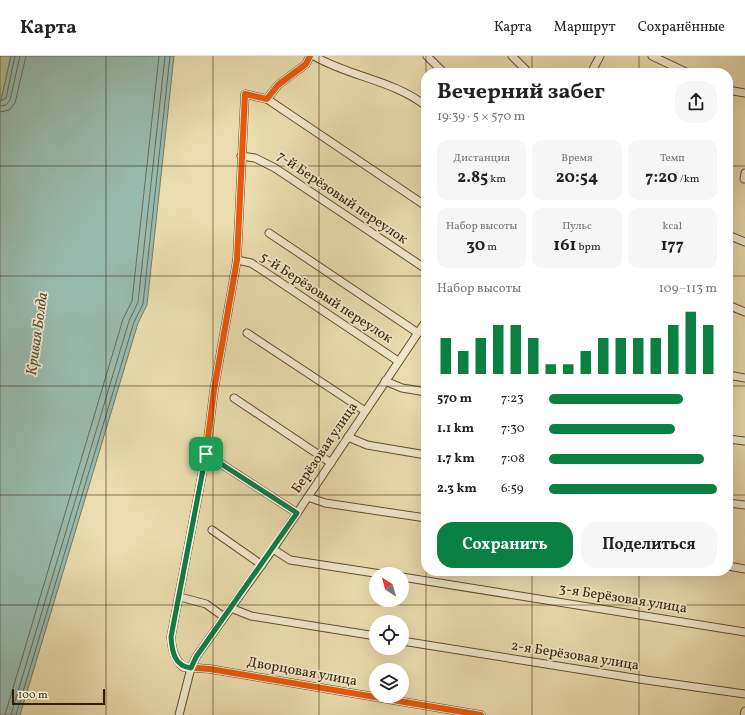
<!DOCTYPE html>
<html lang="ru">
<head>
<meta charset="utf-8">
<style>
	body { margin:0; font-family:Vollkorn,serif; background:#f6f6f6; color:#222; height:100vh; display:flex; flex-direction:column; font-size:15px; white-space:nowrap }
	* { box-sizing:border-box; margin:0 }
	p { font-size:13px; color:#767676 }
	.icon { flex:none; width:22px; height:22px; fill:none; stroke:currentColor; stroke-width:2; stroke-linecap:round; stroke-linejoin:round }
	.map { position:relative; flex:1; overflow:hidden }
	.details { position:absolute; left:421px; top:12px; width:312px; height:508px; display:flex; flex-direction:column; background:#fff; border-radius:16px; box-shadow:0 4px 16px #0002 }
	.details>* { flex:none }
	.needle { width:26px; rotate:323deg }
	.buttons { position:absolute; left:369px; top:511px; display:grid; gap:8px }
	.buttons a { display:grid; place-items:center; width:40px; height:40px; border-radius:50%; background:#fff; box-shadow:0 4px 16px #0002; font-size:20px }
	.scale { position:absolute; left:12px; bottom:10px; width:93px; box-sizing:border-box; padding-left:4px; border:2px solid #371e03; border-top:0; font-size:11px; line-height:14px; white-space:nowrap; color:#371e03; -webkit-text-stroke:3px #f1e8ca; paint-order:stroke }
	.pin { position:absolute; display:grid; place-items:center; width:34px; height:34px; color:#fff; margin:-17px; border-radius:8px; box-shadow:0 2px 6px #0006 }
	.round { display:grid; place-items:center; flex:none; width:42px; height:42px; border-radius:16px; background:#f6f6f6 }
	.headline { display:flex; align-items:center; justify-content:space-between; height:68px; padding:0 16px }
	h1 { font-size:22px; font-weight:700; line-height:30px }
	.figures { display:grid; grid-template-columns:repeat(3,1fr); gap:6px; height:68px; padding:4px 16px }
	.figures div { display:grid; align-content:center; border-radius:10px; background:#f6f6f6; text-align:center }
	.figures b { font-size:17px; font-weight:700 }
	.figures small { font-size:11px; font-weight:400 }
	.figures p { font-size:11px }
	.chart { height:112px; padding:8px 16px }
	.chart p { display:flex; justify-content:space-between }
	.chart svg { width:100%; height:72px; margin-top:4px; stroke:#0b8043; stroke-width:6 }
	.action { display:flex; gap:8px; margin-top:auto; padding:8px 16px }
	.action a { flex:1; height:46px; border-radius:16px; background:#0b8043; color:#fff; font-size:16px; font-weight:700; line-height:46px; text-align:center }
	.action a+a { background:#f6f6f6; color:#222 }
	ul { padding:0 16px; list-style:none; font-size:13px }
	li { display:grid; grid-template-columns:64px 48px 1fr; align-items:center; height:30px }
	li i { height:10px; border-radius:5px; background:#0b8043 }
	header { display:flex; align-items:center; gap:24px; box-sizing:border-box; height:56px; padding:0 20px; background:#fff; border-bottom:1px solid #e0e0e0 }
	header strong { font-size:19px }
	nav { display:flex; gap:22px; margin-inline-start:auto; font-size:14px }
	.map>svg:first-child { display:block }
</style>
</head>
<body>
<header>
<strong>Карта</strong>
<nav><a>Карта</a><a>Маршрут</a><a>Сохранённые</a></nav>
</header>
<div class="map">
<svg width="745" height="659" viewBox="0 0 745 659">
	<rect width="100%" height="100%" fill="#eadcae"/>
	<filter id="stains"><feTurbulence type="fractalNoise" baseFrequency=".005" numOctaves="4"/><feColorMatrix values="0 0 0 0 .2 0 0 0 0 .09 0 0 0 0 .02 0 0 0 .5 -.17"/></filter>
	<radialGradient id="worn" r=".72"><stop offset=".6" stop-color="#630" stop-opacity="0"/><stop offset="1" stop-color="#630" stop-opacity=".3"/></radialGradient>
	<!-- green -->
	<polygon fill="#b0c28f" stroke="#747049" points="0,0 11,0 0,49"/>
	<!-- water -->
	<polygon fill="#98bbaf" stroke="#717c6a" points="11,0 174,0 147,249 138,267 20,659 0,659 0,49"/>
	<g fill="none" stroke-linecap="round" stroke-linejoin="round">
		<!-- shore -->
		<g stroke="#686c59" stroke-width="1">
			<polyline points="0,45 6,42 15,0"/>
			<polyline points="0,50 6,49 10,44 20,0"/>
			<polyline points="0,56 9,54 15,47 26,0"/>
			<polyline points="5,659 123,263 132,245 159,0"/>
			<polyline points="11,659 129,265 138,246 165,0"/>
			<polyline points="16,659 134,266 143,248 170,0"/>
		</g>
		<!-- street casing -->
		<g stroke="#644e2e" stroke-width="9">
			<g id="street">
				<path d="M310 0 306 8 278 29 267 43 245 38 237 204 214 334 206 398 171 581C172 594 174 602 183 611L210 613 481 659"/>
				<path d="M314 0C350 21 393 24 426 50"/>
				<polyline points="427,0 444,17"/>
				<polyline points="512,0 529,17"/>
				<polyline points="652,0 688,17"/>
				<polyline points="591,17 600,0"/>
				<polyline points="728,34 745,37"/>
				<polyline points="267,43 426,150"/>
				<polyline points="241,100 255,102 275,112 426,213"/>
				<polyline points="744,123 745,117"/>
				<polyline points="269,177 418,277"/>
				<polyline points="728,179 745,186"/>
				<polyline points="237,204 251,207 262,214 398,305"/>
				<polyline points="728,249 745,256"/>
				<polyline points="247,277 365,355"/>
				<polyline points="728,319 745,322"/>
				<polyline points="385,325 402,332 426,336"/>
				<polyline points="234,342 331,407"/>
				<polyline points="348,381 367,389 426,399"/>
				<polyline points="728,383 745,385"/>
				<polyline points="206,398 297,457"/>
				<polyline points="308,441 325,447 426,462"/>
				<polyline points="728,447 745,449"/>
				<polyline points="212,474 262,509"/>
				<polyline points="273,493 290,504 381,518"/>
				<polyline points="728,510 745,513"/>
				<polyline points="402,521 745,576"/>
				<polyline points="180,541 206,548 224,561"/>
				<polyline points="231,552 251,560 376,580"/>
				<polyline points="402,585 646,624 745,638"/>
				<polyline points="179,659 191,612 196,601 273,493 426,265"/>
				<polyline points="744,659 745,655"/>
			</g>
		</g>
		<!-- street -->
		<use href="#street" stroke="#f1e8ca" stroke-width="7"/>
		<!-- cycleway casing -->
		<g stroke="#f1e8ca" stroke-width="8">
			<path id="cycleway" d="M310 0 306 8 278 29 267 43 245 38 237 204 214 334 206 398 171 581C172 594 174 602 183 611L210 613 481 659"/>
		</g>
		<!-- cycleway -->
		<use href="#cycleway" stroke="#e8590c" stroke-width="6"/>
	</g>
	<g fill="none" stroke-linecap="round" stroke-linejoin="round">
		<!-- route casing -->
		<g stroke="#fff" stroke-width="8">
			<path id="route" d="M206 398 297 457 196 601 191 612C174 610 172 595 171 581Z"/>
		</g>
		<!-- route -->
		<use href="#route" stroke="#0b8043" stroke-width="5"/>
	</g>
	<!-- grid -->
	<path fill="none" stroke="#371e03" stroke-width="1" stroke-opacity="0.55" d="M106 0V659M213 0V659M319 0V659M426 0V659M532 0V17M639 0V17M0 110H426M728 110H745M0 220H426M728 220H745M0 330H426M728 330H745M0 439H426M728 439H745M532 515V659M639 515V659M0 549H745"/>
	<g text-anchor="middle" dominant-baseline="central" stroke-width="3.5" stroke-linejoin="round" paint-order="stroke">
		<!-- street labels -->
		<g font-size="14" fill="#371e03" stroke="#f1e8ca">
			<text transform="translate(342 142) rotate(34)">7-й Берёзовый переулок</text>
			<text transform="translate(326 242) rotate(33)">5-й Берёзовый переулок</text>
			<text transform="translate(325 392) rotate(-56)">Берёзовая улица</text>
			<text transform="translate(623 543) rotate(9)">3-я Берёзовая улица</text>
			<text transform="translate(575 600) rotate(9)">2-я Берёзовая улица</text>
			<text transform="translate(302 616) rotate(10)">Дворцовая улица</text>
		</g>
		<!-- water labels -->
		<g font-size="15" font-style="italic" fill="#544d37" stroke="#f1e8ca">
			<text transform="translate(38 278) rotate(-82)">Кривая Болда</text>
		</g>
	</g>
	<rect width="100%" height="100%" filter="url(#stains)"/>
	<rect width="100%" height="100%" fill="url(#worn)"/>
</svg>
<div class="buttons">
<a><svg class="needle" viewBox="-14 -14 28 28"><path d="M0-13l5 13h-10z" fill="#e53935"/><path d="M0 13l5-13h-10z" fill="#767676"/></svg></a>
<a><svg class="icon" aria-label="locate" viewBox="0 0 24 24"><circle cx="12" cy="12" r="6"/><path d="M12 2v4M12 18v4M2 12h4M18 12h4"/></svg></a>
<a><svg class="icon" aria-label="layers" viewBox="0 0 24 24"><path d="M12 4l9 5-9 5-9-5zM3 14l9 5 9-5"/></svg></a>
</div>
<div class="scale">100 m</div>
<div class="pin" style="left:206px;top:398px;background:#1e9e55"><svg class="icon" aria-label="arrive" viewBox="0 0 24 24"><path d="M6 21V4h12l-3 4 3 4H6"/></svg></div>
<section class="details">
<div class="headline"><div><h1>Вечерний забег</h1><p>19:39 · 5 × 570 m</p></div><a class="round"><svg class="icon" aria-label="share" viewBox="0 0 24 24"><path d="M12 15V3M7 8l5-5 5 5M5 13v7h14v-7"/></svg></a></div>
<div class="figures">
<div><p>Дистанция</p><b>2.85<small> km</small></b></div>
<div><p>Время</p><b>20:54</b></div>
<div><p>Темп</p><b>7:20<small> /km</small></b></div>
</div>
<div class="figures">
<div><p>Набор высоты</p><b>30<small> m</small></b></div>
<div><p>Пульс</p><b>161<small> bpm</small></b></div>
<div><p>kcal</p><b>177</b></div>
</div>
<div class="chart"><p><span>Набор высоты</span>109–113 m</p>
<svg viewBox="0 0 160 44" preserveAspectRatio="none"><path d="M5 44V22M15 44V30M25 44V22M35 44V14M45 44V14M55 44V22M65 44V38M75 44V38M85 44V30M95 44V22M105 44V22M115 44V22M125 44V22M135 44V14M145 44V6M155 44V14"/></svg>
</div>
<ul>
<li><b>570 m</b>7:23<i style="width:80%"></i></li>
<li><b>1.1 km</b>7:30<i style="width:75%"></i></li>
<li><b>1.7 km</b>7:08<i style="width:92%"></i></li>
<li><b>2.3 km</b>6:59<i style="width:100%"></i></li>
</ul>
<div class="action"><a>Сохранить</a><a>Поделиться</a></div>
</section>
</div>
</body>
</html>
